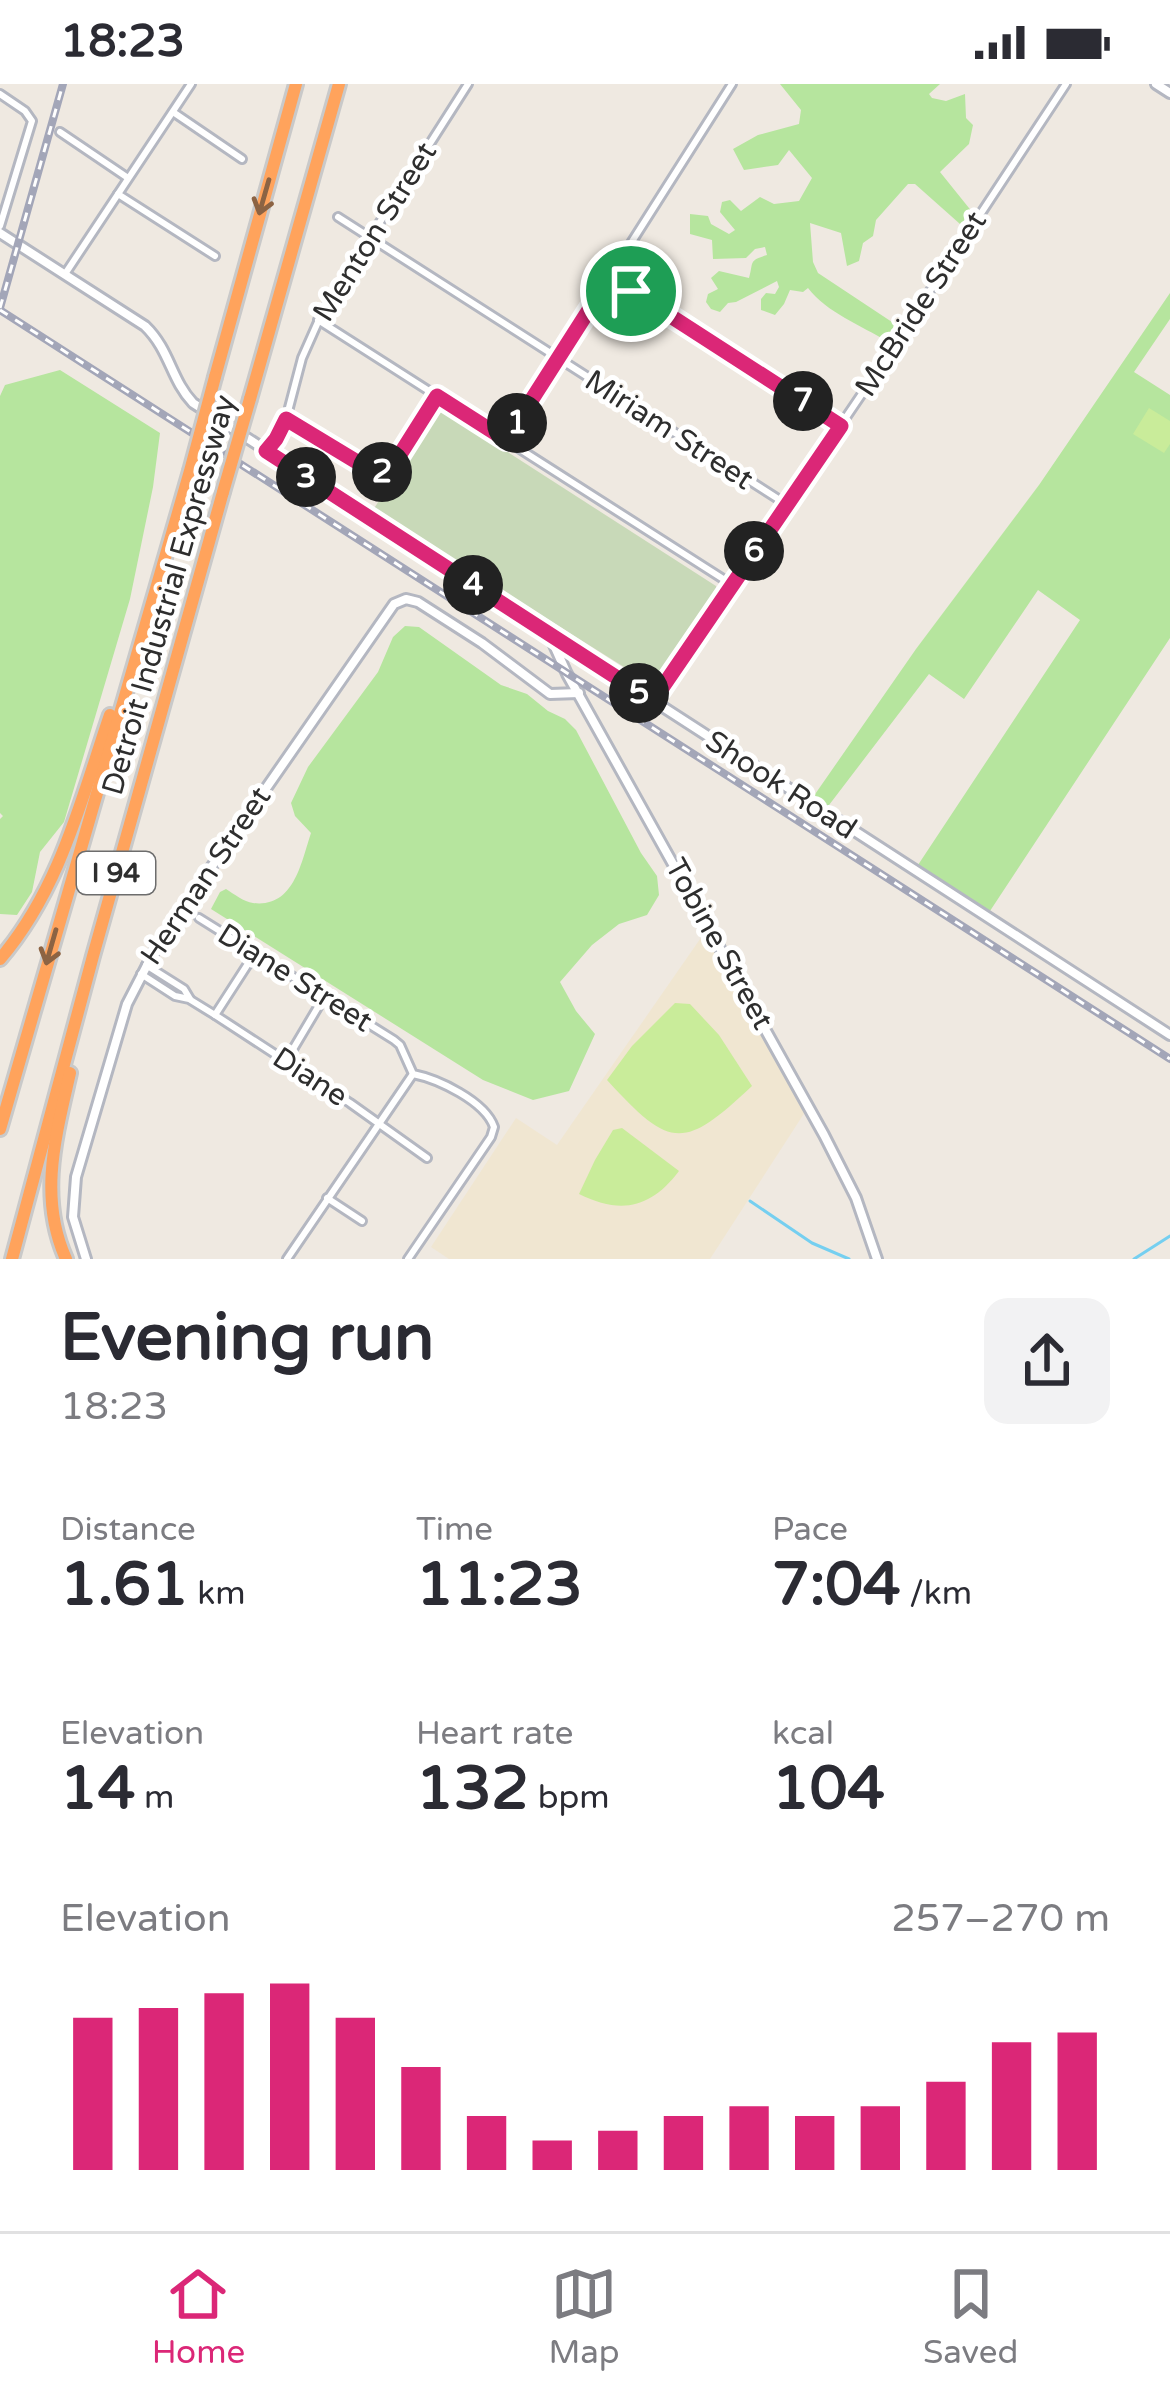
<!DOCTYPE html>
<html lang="en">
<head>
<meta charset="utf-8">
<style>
	body { margin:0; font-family:"Varela Round",sans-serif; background:#f2f2f3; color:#2b2b33; height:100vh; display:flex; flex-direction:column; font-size:45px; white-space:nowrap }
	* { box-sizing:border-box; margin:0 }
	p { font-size:39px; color:#7c7c81 }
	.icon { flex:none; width:66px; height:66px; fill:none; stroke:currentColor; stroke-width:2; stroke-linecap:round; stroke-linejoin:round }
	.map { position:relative; height:1175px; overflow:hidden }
	.sheet { display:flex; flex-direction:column; background:#fff; flex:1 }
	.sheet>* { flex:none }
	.pin { position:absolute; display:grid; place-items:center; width:102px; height:102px; color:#fff; margin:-51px; border:6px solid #fff; border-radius:50%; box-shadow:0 3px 12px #0007 }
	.km { position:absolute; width:60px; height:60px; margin:-30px; border-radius:50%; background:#222; color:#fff; font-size:33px; line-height:60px; text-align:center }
	.round { display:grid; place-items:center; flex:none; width:126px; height:126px; border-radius:24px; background:#f2f2f3 }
	.headline { display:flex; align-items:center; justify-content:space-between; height:204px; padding:0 60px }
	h1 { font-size:66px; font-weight:700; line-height:90px }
	.metrics { display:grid; grid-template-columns:repeat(3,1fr); gap:18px; height:204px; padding:12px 60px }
	.metrics div { display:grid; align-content:center }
	.metrics b { font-size:60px; font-weight:700 }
	.metrics small { font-size:33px; font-weight:400 }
	.metrics p { font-size:33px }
	.chart { height:336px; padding:24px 60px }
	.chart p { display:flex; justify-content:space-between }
	.chart svg { width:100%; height:216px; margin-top:12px; stroke:#db2777; stroke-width:6 }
	.status { display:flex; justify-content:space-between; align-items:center; height:84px; padding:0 60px; background:#fff; direction:ltr }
	.status svg { height:33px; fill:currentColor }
	.tab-bar { display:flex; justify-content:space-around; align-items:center; height:168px; border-top:3px solid #e1e1e2; background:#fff; font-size:33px; color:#7c7c81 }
	.tab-bar a { display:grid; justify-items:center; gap:6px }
	.tab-bar .current { color:#db2777 }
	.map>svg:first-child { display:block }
</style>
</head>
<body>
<div class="status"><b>18:23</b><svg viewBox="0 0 49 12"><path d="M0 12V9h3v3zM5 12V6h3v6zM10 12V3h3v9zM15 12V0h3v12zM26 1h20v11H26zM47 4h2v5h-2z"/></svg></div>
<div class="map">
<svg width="1170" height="1175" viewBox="0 0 1170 1175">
	<rect width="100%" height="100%" fill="#efe9e1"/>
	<!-- education -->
	<polygon fill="#f0e6d1" points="707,845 807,1025 710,1175 449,1175 431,1163 516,1034 557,1061"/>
	<!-- green -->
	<g fill="#b6e59e">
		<path d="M780 0H940L929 10 932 14 946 17 965 10 966 34 973 41 969 60 940 88 973 129 960 140 915 100H908L876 136 873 152 863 159 859 177 847 182 841 149 810 139 813 178 818 189 898 242 888 258C861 241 827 229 808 204L803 208 790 206 784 220 775 231 761 226V215L766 209 775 210 779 203 777 197 736 218 728 219 720 228 711 225 706 218 708 210 718 205 711 194 719 187 749 194C754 177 748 177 767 171L765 163 755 165 746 174 713 175 712 156 690 150V130L708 132 711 140 729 150 735 146 720 128 722 118 730 116 741 127 760 113 774 120 799 117 812 94 789 66 778 81 744 86 733 65 758 51 799 40 801 26Z"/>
		<polygon points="1170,209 1170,235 1134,288 1170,311 1170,554 988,830 916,784 1080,536 1038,506 964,615 929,590 826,725 811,716 916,565 1039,401"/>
		<polygon points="60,286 160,349 153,403 130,515 64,738 40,768 32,808 17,831 0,830 0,735 3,732 0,729 0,312 5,301"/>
		<path d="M405 542 419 543 501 601 527 610 548 627 565 635 576 646 641 769 657 792 659 811 647 831 619 840 592 861 560 898 576 927 595 950 569 1007 533 1016 483 996 211 825 220 808 226 805C234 810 244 818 253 819 294 824 301 779 311 749L295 732 291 719 308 683 378 588 393 553Z"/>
	</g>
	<!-- cemetery -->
	<polygon fill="#c8d9b8" points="439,324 716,502 718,507 656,603 373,426"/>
	<!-- pitch -->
	<g fill="#c9ec9a">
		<polygon points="1149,324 1170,337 1170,360 1164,369 1133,350"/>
		<path d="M675 919 690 920 719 951 752 1002C683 1067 670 1065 607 996L632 962Z"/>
		<path d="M622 1044 679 1087C651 1124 621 1131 579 1110L595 1076 613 1046Z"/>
	</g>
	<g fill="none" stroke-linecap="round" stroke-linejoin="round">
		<!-- stream -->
		<g stroke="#75cff0" stroke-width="3">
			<polyline points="750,1117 812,1159 849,1175"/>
			<polyline points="1134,1175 1170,1152"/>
		</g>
		<!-- street casing -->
		<g stroke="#b4b7c1" stroke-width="12">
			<g id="street">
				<polyline points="0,10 25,27 32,37 0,142"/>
				<polyline points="173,28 242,75"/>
				<polyline points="60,48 128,94"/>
				<polyline points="118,110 215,172"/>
				<polyline points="338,133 786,420"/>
				<polyline points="65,190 191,0"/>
				<polyline points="610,193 841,342"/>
				<polyline points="318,236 731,500"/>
				<polyline points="286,335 302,342 372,387 382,389 394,380 437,312"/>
				<polyline points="506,356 732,0"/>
				<polyline points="265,367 276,355 286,335 302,274 322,229 468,0"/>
				<polyline points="653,618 874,292 1066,0"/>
				<path d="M199 834 394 956 400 961 413 990C438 995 485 1017 494 1043L491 1053 408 1175"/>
				<polyline points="146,881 184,905 190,915"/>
				<polyline points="141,890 175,912 189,915 215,931 350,1019 427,1074"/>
				<polyline points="215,931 255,869"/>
				<polyline points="286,977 324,913"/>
				<polyline points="327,1114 362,1137"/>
				<polyline points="287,1175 413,990"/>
			</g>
		</g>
		<!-- secondary casing -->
		<g stroke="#b4b7c1" stroke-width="14">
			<g id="secondary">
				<polyline points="1156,0 1170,9"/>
				<path d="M0 149 145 242C170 266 171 296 193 319L1170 951"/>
				<polyline points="549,550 567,590 824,1051 856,1114 877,1175"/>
				<polyline points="86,1175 73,1133 76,1093 127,920 158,860 394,520 406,515 418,518 482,559 550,610 579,609"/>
			</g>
		</g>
		<!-- highway casing -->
		<g stroke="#c9c9c9" stroke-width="18">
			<g id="highway">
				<polyline points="215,293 296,0"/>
				<polyline points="250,315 339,0"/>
				<path d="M0 875C60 805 81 716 110 631"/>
				<polyline points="0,1045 190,387"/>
				<polyline points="12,1175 93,872 223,408"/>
				<path d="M66 1175C38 1113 56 1051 70 989"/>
			</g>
		</g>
		<!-- street -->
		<use href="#street" stroke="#fff" stroke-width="6"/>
		<!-- secondary -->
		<use href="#secondary" stroke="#fff" stroke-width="8"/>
		<!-- highway -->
		<use href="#highway" stroke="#ffa35c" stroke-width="12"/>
		<!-- rail casing -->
		<g stroke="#a3a6b8" stroke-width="8">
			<g id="rail">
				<polyline points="0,224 63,0"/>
				<polyline points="0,226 1170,975"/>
			</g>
		</g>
		<!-- rail -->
		<use href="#rail" stroke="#fff" stroke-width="3" stroke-dasharray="9" stroke-linecap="butt"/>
		<!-- highway-bridge casing -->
		<g stroke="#c9c9c9" stroke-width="18" stroke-linecap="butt">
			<g id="highway-bridge">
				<polyline points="190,387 215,293"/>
				<polyline points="223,408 250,315"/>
			</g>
		</g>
		<!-- highway-bridge -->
		<use href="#highway-bridge" stroke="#ffa35c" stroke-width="12"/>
	</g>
	<!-- one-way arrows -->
	<defs><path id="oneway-shaft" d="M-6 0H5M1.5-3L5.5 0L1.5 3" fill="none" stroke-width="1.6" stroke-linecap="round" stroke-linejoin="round" transform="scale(3)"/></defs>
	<g stroke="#8c6343">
		<use href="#oneway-shaft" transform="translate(264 113) rotate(106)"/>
		<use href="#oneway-shaft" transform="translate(51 863) rotate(106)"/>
	</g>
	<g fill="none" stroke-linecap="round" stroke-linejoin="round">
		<!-- route casing -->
		<g stroke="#fff" stroke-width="24">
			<polygon id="route" points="610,193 841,342 653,617 266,367 276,355 286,335 372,387 384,388 394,380 437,312 506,356"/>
		</g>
		<!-- route -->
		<use href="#route" stroke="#db2777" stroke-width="15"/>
	</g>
	<g text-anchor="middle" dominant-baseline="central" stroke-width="10" stroke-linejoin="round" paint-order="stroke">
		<!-- shield labels -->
		<rect fill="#fff" stroke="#6d6d6d" stroke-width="3" x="77" y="768" width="78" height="42" rx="9"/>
		<g font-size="27" font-weight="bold" fill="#2e2e2e">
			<text x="116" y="789">I 94</text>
		</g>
		<!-- street labels -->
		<g font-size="30" fill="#2e2e2e" stroke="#fff">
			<text transform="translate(375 148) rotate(-58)">Menton Street</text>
			<text transform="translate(921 220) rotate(-57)">McBride Street</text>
			<text transform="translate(669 346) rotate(33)">Miriam Street</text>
			<text transform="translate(169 511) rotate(-74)">Detroit Industrial Expressway</text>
			<text transform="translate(781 701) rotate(33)">Shook Road</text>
			<text transform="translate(206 792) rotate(-56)">Herman Street</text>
			<text transform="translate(719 860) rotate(61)">Tobine Street</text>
			<text transform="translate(295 894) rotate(32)">Diane Street</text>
			<text transform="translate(310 993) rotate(33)">Diane</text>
		</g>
	</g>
</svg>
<div class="pin" style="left:631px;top:207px;background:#1e9e55"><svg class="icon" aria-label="arrive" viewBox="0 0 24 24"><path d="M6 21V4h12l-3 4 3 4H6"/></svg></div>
<b class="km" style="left:517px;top:339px">1</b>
<b class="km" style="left:382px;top:388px">2</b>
<b class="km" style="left:306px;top:393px">3</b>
<b class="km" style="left:473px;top:501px">4</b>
<b class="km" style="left:639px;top:609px">5</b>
<b class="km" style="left:754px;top:467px">6</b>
<b class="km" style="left:803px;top:317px">7</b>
</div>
<section class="sheet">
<div class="headline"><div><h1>Evening run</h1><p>18:23</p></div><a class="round"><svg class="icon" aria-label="share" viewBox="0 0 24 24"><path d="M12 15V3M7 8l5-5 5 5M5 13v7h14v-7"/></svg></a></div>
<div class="metrics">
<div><p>Distance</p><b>1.61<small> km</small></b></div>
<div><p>Time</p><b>11:23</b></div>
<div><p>Pace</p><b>7:04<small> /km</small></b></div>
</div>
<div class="metrics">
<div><p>Elevation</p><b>14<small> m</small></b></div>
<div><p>Heart rate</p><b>132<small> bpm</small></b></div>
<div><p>kcal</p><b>104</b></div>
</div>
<div class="chart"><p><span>Elevation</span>257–270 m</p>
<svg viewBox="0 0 160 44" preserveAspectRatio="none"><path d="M5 44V13M15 44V11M25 44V8M35 44V6M45 44V13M55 44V23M65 44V33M75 44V38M85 44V36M95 44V33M105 44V31M115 44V33M125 44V31M135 44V26M145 44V18M155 44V16"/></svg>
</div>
</section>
<nav class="tab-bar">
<a class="current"><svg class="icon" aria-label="home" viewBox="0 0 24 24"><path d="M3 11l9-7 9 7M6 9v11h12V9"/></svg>Home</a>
<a><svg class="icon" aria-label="map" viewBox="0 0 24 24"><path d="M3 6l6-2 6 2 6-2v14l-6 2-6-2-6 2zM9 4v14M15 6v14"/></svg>Map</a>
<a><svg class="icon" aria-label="saved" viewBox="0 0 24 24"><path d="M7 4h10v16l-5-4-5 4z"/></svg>Saved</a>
</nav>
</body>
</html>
